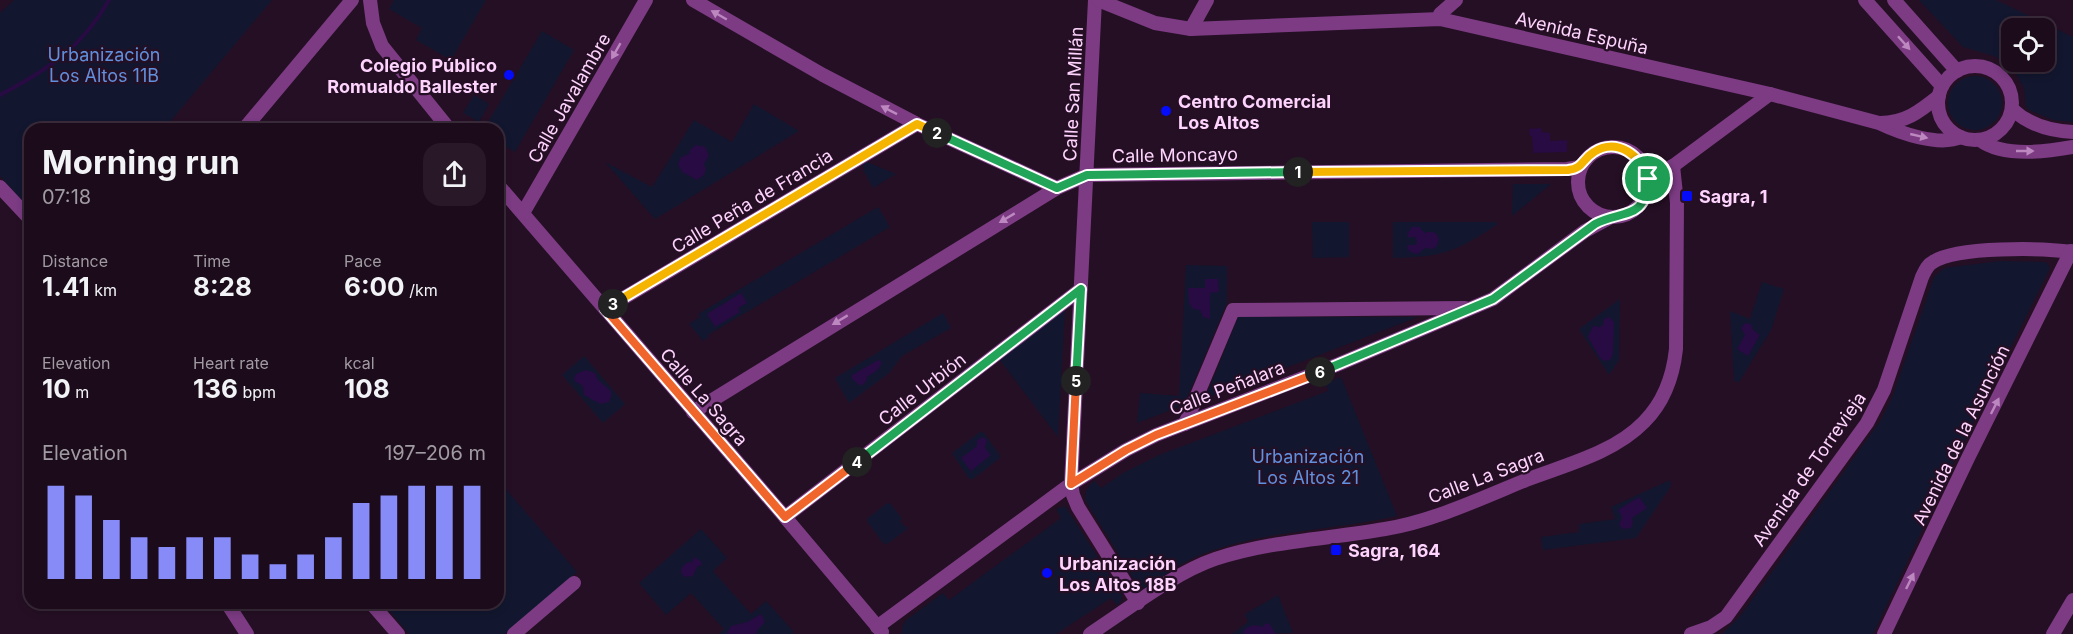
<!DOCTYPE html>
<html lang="en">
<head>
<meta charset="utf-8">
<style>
	body { margin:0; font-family:Inter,sans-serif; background:#291928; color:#f1f3f6; height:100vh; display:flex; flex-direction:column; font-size:22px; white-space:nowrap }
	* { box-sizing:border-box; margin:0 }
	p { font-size:20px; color:#a09ba3 }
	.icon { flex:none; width:33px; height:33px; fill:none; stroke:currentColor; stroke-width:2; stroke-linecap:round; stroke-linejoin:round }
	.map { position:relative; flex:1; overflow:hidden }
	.side { position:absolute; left:24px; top:123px; width:480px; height:486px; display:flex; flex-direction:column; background:#1c0b1b; border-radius:18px; box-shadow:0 3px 9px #0003,0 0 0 2px #3a2b3a }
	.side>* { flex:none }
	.tools { position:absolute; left:2001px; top:18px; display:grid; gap:12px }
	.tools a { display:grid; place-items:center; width:54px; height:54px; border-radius:12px; background:#1c0b1b; box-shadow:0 3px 9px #0003,0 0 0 2px #3a2b3a; font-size:30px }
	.pin { position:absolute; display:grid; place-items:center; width:51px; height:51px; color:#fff; margin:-26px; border:3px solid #fff; border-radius:50%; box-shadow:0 2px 6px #0007 }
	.km { position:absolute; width:30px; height:30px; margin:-15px; border-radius:50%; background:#222; color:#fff; font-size:16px; line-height:30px; text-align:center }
	.round { display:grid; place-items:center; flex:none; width:63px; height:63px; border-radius:18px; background:#291928 }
	.overview { display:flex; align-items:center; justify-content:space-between; height:102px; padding:0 18px }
	h1 { font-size:33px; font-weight:700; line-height:45px }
	.metrics { display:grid; grid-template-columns:repeat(3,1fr); gap:9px; height:102px; padding:6px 18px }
	.metrics div { display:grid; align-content:center }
	.metrics b { font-size:26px; font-weight:700 }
	.metrics small { font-size:16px; font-weight:400 }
	.metrics p { font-size:16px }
	.chart { height:168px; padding:12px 18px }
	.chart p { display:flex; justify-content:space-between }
	.chart svg { width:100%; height:108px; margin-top:6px; stroke:#868bf8; stroke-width:6 }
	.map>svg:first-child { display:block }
</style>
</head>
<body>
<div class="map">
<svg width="2073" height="634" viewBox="0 0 2073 634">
	<rect width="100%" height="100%" fill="#250f24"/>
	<!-- green -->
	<g fill="#12172f" fill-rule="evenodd">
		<polygon points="14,0 272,0 164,129 30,129 30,209 0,176 0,13"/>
		<polygon points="394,0 486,0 451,60 416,40 422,28 389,9"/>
		<path d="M1919 0H1996L2073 37V122L2053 120 2029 110 2026 107 2024 88 2013 69 1994 56 1963 47ZM2012 28H2044V62H2012Z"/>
		<polygon points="542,31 574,50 515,152 498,142 498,129 484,129"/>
		<circle cx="1975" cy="103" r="27"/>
		<polygon points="474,95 489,104 479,122 463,113"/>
		<polygon points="754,104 799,131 655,219 605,162 652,187 694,120 732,142"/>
		<polygon points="867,162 896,174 873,188 863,170 865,169 862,165"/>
		<polygon points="1513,184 1551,184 1512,216"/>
		<polygon points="878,207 890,227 708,335 709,337 703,341 689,324 700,317 698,314"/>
		<polygon points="1312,222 1349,222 1349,257 1313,258"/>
		<path d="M1393 222H1495L1498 224C1455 252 1444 257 1393 258Z"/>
		<polygon points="2000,261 2046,262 2050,268 1956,458 1873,634 1722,634 1741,615 1881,420 1892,398 1934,277 1944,268"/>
		<polygon points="1186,265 1227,266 1227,303 1184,405 1137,423 1140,393 1179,396"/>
		<polygon points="1762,282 1784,289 1771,330 1739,382 1734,381 1730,311 1750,319"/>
		<polygon points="1620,299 1619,360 1609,375 1579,329"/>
		<polygon points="1065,309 1058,437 999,359"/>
		<polygon points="943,313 951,328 902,356 889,373 849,403 835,378"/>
		<polygon points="1238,317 1418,317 1205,399"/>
		<polygon points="584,356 625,404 603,423 562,375"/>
		<path d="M1341 377 1397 516C1332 531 1262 530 1200 555 1180 563 1163 577 1145 588L1138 586 1087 503C1083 494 1087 486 1095 481L1101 488 1123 473 1159 455 1328 391 1326 383Z"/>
		<polygon points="980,432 984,433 999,454 1000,458 973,479 969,479 952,453"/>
		<polygon points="498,480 577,572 505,634 409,634 383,603 498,603"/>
		<polygon points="1670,480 1671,486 1636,538 1543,550 1541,537 1579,532 1579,524 1615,519 1611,507"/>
		<polygon points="890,503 902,519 900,521 905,527 908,527 906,530 887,544 883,543 867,521 868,518 886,504"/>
		<polygon points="1065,506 1122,595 1121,602 1117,605 1111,598 1056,634 902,634 902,627 906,620 943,593 949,600 1061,518 1056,509"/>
		<polygon points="701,529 727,558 713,571 751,614 766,601 794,632 792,634 719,634 724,629 691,593 666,615 639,583"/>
		<polygon points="1278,595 1293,633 1232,634 1248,622 1245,614"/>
	</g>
	<!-- water -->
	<g fill="#270b42">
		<polygon points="1541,128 1542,132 1550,133 1550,141 1567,140 1567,152 1533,153 1532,136 1530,136 1529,129"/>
		<polygon points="696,145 705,147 709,155 704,164 706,170 704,175 697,180 682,172 678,164 681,157 689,154 690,150"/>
		<path d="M1412 227H1419L1425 233C1432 230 1437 232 1439 239L1437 246 1432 249 1425 248 1418 254 1410 252 1407 248 1408 245H1415L1417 242 1415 237H1408L1407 234Z"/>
		<polygon points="1205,279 1218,279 1219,292 1210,293 1210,319 1203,317 1200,310 1193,309 1189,303 1188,288 1205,288"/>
		<polygon points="741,293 747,303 738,308 740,312 715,327 707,314"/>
		<polygon points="1609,317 1614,322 1613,354 1610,360 1604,361 1600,358 1588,337 1593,326 1600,327 1603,325 1604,319"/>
		<polygon points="1745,323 1751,324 1753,330 1760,335 1748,356 1737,349 1745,335 1741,328"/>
		<path d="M878 360 882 362C879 371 874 372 867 377L866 382 862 385H859L852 379V375Z"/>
		<polygon points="586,370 595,373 598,380 611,391 611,397 609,402 600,404 584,395 583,386 576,382 574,379 576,374"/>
		<polygon points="983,437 987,440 985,448 991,455 971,471 961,458 977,446 977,440"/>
		<polygon points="1639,497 1647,508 1632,518 1633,522 1631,528 1623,529 1619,525 1622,517 1618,510"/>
		<path d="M694 557 701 561 702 565 697 567 693 576 685 577 681 573C681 566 685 562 692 562Z"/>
		<polygon points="761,614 765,622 758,629 756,634 726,634 731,626 747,622"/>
		<path d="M1269 623 1276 634H1243L1244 630C1250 625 1255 624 1262 627L1265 624Z"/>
	</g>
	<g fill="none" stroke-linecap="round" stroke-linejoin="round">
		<!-- stream -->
		<path stroke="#270b42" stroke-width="4" d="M0 95C47 70 82 48 109 0"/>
		<!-- minor -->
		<g stroke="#7c3b83" stroke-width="14">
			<polyline points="370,0 373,23 382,46 449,129"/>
			<polyline points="693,0 823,75 917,124 1057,188"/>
			<polyline points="1095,0 1071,484 1073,495 1078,507 1138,603"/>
			<path d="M1098 0 1155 23 1191 29 1440 19 1770 94 1879 123C1900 133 1939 147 1961 137"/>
			<polyline points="1865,0 1942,86"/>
			<polyline points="1894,0 1957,71"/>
			<polyline points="1440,19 1440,14 1456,0"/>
			<polyline points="1191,29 1207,0"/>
			<circle cx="1975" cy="103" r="37"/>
			<path d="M2012 109C2029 125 2050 131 2073 132"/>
			<path d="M1880 123C1905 123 1919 112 1939 96"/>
			<polyline points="244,129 352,0"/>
			<path d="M1980 140C2002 157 2046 152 2073 147"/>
			<circle cx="1613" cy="182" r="35"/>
			<polyline points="1648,179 1673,166 1770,94"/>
			<polyline points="498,185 785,517 882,632"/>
			<polyline points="0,187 30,219"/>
			<polyline points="523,213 646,0"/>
			<polyline points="605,309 917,124"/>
			<polyline points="693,412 1057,188 1087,175 1567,169 1580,167"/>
			<polyline points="1185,424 1233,310 1465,308"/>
			<polyline points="785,517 1081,289"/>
			<polyline points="227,603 247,634"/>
			<polyline points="371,603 398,634"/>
			<polyline points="877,627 1071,484 1126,450 1156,435 1339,364 1493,299 1585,231 1609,218"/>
			<polyline points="514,634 574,583"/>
			<path d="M1090 634C1127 610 1174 573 1215 559 1269 541 1328 539 1385 529 1433 521 1480 499 1526 480 1565 465 1614 453 1644 422 1664 402 1673 377 1676 349L1677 203 1673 166"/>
			<path d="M1691 634 1711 627 1726 617 1867 423 1884 390 1922 277C1925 271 1927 265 1933 262 1957 246 2043 248 2073 252"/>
			<polyline points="1884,634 1968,458 2071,251"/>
			<polyline points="2053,634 2073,600"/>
		</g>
	</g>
	<!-- one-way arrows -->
	<defs><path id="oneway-solid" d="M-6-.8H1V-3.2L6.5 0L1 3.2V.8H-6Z" transform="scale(1.5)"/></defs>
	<g fill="#bd88c0">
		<use href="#oneway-solid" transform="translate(719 15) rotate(-150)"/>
		<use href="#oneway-solid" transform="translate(1904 43) rotate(48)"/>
		<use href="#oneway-solid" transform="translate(616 51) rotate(120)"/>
		<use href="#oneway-solid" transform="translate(889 110) rotate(-153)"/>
		<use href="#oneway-solid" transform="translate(1919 136) rotate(13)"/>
		<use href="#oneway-solid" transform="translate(2025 151)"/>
		<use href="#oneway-solid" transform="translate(1007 218) rotate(149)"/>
		<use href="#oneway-solid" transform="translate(840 320) rotate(149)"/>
		<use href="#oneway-solid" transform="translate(1995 406) rotate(-63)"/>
		<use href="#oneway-solid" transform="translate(1910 581) rotate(-64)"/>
	</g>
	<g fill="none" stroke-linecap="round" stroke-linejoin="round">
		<!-- split-1 casing -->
		<g stroke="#fff" stroke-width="12">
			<path id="split-1" d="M1298 172 1568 170C1584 168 1581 160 1594 152 1617 137 1642 156 1648 179"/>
		</g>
		<!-- split-2 casing -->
		<g stroke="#fff" stroke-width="12">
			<polyline id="split-2" points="937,133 1057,188 1087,175 1298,172"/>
		</g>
		<!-- split-3 casing -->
		<g stroke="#fff" stroke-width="12">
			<polyline id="split-3" points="613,304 917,124 937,133"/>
		</g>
		<!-- split-4 casing -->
		<g stroke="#fff" stroke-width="12">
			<polyline id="split-4" points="613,304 605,309 785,517 857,462"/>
		</g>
		<!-- split-5 casing -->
		<g stroke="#fff" stroke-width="12">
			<polyline id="split-5" points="857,462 1081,289 1076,381"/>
		</g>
		<!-- split-6 casing -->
		<g stroke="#fff" stroke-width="12">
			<polyline id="split-6" points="1076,381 1071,484 1126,450 1156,435 1320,372"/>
		</g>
		<!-- split-7 casing -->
		<g stroke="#fff" stroke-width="12">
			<path id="split-7" d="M1320 372 1493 299 1595 224C1620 210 1647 221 1648 179"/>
		</g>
		<!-- split-1 -->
		<use href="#split-1" stroke="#f5b400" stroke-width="8"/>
		<!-- split-2 -->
		<use href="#split-2" stroke="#22a559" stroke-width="8"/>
		<!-- split-3 -->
		<use href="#split-3" stroke="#f5b400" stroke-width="8"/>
		<!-- split-4 -->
		<use href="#split-4" stroke="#f0652b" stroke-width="8"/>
		<!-- split-5 -->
		<use href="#split-5" stroke="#22a559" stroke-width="8"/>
		<!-- split-6 -->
		<use href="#split-6" stroke="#f0652b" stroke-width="8"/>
		<!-- split-7 -->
		<use href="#split-7" stroke="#22a559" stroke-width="8"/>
	</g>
	<!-- markers -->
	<g fill="#040cfa" stroke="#250f24" stroke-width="2">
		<circle cx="509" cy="75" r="6"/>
		<circle cx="1166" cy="111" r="6"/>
		<rect x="1681" y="190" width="12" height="12" rx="3"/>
		<rect x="1330" y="544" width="12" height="12" rx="3"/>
		<circle cx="1047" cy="573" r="6"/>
	</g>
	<g text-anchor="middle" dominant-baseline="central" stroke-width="4.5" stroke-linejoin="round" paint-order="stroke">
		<!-- street labels -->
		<g font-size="18" fill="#fed4fe" stroke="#250f24">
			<text transform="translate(1582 33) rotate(13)">Avenida Espuña</text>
			<text transform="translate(1073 94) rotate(-87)">Calle San Millán</text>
			<text transform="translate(569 98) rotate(-60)">Calle Javalambre</text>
			<text transform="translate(1175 155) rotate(-1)">Calle Moncayo</text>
			<text transform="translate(752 201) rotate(-31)">Calle Peña de Francia</text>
			<text transform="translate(1227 388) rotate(-21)">Calle Peñalara</text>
			<text transform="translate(922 389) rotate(-38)">Calle Urbión</text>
			<text transform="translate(704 397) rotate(49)">Calle La Sagra</text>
			<text transform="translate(1961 435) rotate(-64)">Avenida de la Asunción</text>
			<text transform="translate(1809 469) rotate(-55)">Avenida de Torrevieja</text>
			<text transform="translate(1486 476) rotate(-21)">Calle La Sagra</text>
		</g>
		<!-- park labels -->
		<g font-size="18" fill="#6090de" stroke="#250f24">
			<text x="104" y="54">Urbanización<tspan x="104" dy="21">Los Altos 11B</tspan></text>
			<text x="1308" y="456">Urbanización<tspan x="1308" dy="21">Los Altos 21</tspan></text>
		</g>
		<!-- poi labels -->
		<g font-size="18" font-weight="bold" fill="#fed4fe" stroke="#250f24" text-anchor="start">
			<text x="497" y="65" text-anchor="end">Colegio Público<tspan x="497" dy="21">Romualdo Ballester</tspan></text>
			<text x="1178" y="101">Centro Comercial<tspan x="1178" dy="21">Los Altos</tspan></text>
			<text x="1699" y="196">Sagra, 1</text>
			<text x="1348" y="550">Sagra, 164</text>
			<text x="1059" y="563">Urbanización<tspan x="1059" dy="21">Los Altos 18B</tspan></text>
		</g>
	</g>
</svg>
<div class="tools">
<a><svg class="icon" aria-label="locate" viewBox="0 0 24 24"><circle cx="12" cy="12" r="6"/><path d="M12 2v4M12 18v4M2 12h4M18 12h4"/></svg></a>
</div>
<div class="pin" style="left:1648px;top:179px;background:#1e9e55"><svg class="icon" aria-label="arrive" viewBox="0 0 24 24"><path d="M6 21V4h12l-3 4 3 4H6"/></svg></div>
<b class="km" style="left:1298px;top:172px">1</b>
<b class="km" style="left:937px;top:133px">2</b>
<b class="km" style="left:613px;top:304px">3</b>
<b class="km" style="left:857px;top:462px">4</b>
<b class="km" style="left:1076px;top:381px">5</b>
<b class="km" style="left:1320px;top:372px">6</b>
<section class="side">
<div class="overview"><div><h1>Morning run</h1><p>07:18</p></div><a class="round"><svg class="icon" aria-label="share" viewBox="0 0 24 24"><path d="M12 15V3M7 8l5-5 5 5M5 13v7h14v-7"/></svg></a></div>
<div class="metrics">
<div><p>Distance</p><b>1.41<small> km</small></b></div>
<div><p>Time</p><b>8:28</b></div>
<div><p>Pace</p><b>6:00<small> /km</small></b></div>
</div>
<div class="metrics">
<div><p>Elevation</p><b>10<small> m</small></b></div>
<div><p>Heart rate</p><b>136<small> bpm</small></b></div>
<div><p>kcal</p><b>108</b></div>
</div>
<div class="chart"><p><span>Elevation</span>197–206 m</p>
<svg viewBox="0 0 160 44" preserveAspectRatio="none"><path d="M5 44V6M15 44V10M25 44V20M35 44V27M45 44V31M55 44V27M65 44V27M75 44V34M85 44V38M95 44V34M105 44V27M115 44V13M125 44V10M135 44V6M145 44V6M155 44V6"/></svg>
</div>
</section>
</div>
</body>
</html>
